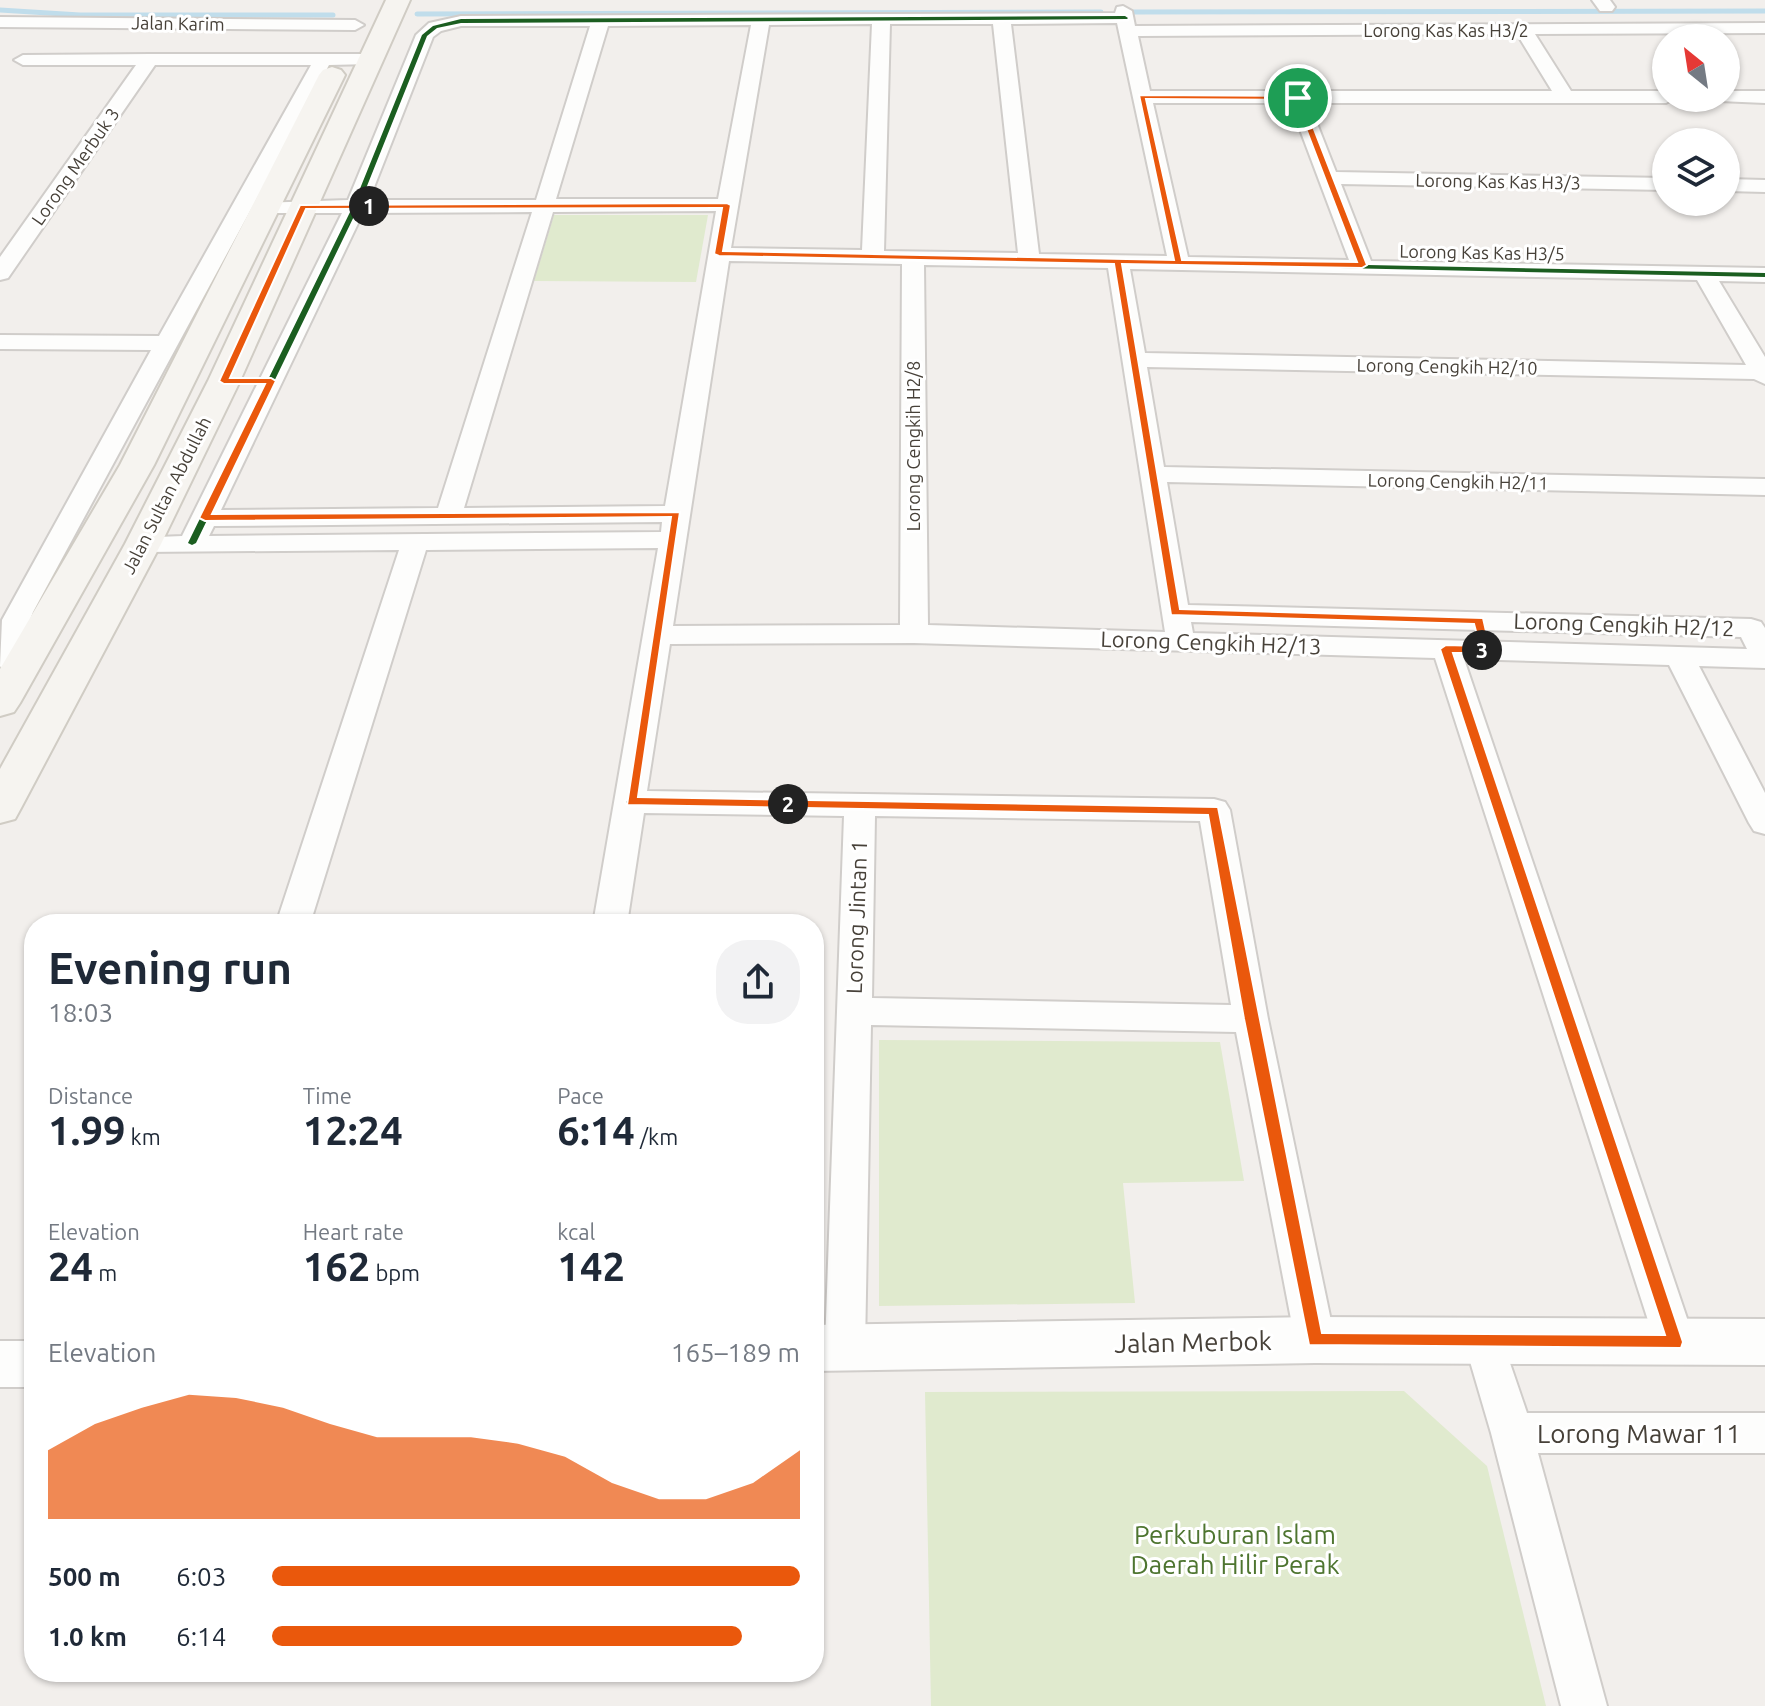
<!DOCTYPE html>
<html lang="en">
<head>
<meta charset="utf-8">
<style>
	body { margin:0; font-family:Ubuntu,sans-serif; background:#f2f2f3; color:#1f2937; height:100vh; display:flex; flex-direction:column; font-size:30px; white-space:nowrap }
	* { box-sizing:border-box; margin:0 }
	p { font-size:26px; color:#747a83 }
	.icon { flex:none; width:44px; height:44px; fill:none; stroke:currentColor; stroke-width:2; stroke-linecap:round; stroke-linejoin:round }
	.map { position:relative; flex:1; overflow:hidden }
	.drawer { position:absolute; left:24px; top:914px; width:800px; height:768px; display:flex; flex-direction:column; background:#fff; border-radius:32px; box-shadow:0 2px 6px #0004 }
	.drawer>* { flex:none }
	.needle { width:52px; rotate:330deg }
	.fabs { position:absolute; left:1652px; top:24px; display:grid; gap:16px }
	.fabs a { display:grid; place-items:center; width:88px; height:88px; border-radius:50%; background:#fff; box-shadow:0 2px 6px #0004; font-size:40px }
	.pin { position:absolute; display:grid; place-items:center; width:68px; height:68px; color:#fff; margin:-34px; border:4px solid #fff; border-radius:50%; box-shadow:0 2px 8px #0007 }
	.km { position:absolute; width:40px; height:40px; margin:-20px; border-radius:50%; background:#222; color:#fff; font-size:22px; line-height:40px; text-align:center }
	.round { display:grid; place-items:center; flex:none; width:84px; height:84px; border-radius:32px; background:#f2f2f3 }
	.overview { display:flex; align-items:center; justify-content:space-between; height:136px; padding:0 24px }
	h1 { font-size:44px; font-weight:600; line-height:60px }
	.figures { display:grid; grid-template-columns:repeat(3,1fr); gap:12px; height:136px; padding:8px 24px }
	.figures div { display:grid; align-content:center }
	.figures b { font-size:40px; font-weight:600 }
	.figures small { font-size:22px; font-weight:400 }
	.figures p { font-size:22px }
	.chart { height:224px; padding:16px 24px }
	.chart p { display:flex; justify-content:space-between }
	.chart svg { width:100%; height:144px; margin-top:8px; fill:#ea580c; opacity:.7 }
	ul { padding:0 24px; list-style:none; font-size:26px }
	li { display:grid; grid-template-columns:128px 96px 1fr; align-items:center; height:60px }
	li i { height:20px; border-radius:10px; background:#ea580c }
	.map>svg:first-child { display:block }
</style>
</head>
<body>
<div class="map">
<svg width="1765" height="1706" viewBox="0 0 1765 1706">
	<rect width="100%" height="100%" fill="#f2efec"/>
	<!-- green -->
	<g fill="#e0eace">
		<polygon points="554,215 708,215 696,282 534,281"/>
		<polygon points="879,1040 1220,1042 1244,1181 1123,1183 1135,1303 879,1306"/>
		<polygon points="1404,1391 1487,1466 1546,1706 931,1706 925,1392"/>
	</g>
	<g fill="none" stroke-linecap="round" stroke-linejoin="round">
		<!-- stream -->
		<g stroke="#c0ddeb" stroke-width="5">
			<polyline points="0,10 80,15 333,15"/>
			<polyline points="1134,12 1765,11"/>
			<polyline points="417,14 1101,12"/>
		</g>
		<!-- minor casing -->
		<g stroke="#d0cdca" stroke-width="4">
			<g id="minor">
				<polygon points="1592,0 1610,0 1615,7 1612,11 1600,11"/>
				<path d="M1123 6 1132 11 1135 26 1765 23V33L1535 34 1571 91H1666V98H1675L1666 103H1309L1336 172 1666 178V190L1341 184 1371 261 1765 268V282L1719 281 1765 357V384L1754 379 1147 367 1164 467 1765 479V495L1167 482 1188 605 1751 619 1761 622 1765 628V668L1699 666 1765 793V834L1754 831 1749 823 1669 665 1464 659 1695 1342 1689 1355 1675 1360 1661 1355 1655 1342 1435 658 914 643 670 644 647 791 1214 799 1225 802 1230 810 1268 1019 1335 1340 1329 1353 1315 1358 1301 1353 1295 1340 1236 1032 871 1025 865 1347 859 1360 845 1365 831 1360 825 1347 844 816 644 813 627 924H593L658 548 426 550 310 924H276L399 550 143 552 134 550 130 544 134 538 182 536 342 213H266L256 207 259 203 348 200 416 35 429 23 461 16 1115 13 1117 7ZM1117 23 1167 256 1039 254 1011 24ZM872 24 862 250 731 248 769 25ZM890 24H993L1018 253 884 251ZM751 25 718 199H556L608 26ZM461 26H590L536 200H369L433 37 441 31ZM1517 34 1552 91H1150L1138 36ZM1153 103H1290L1349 260 1188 257ZM716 211 665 506 464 508 553 212ZM532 212 438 508 221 510 363 213ZM729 261 902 264 900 625 673 626ZM924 265 1108 268 1165 632 928 625ZM1130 269 1697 280 1746 365 1145 353ZM662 522 661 532 209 536 214 526ZM1191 622 1741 637 1747 649 1193 633ZM875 816 1200 821 1231 1005 872 998Z"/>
				<polygon points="0,17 355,20 364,25 355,30 0,27"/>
				<path d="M150 54H372L381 59 372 64 329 65 33 612C24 634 21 651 32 673L28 680 18 682 8 680 0 666 2 620 151 350 0 349V335L159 336 311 65H155L8 278 0 280V257L136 65H23L14 60 23 55Z"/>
				<polygon points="1726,91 1765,91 1765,103 1719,101 1717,98 1726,98"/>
				<polygon points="1726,179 1765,180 1765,192 1726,191"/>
				<polygon points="1484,1323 1498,1328 1527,1413 1765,1413 1765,1453 1538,1453 1607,1706 1561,1706 1491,1433 1464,1341 1470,1328"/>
			</g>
		</g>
		<!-- tertiary casing -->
		<g stroke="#d0cdca" stroke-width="4">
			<g id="tertiary">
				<polygon points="1315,1317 1765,1319 1765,1365 1315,1363 814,1371 814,1325"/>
				<rect x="0" y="1341" width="34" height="46"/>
			</g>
		</g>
		<!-- secondary casing -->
		<g stroke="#d0ccc4" stroke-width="4">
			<g id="secondary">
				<polygon points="386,0 410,0 240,381 161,544 21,808 15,819 0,823 0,769 125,544 208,381"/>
				<polygon points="332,67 341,70 345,75 154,465 20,703 14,712 0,716 0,669 120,465 319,75 323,70"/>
			</g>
		</g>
		<!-- minor -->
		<use href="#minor" fill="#fdfdfc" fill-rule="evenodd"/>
		<!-- tertiary -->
		<use href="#tertiary" fill="#fdfdfc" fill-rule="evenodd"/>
		<!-- secondary -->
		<use href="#secondary" fill="#f6f4f0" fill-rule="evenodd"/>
		<!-- cycleway casing -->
		<g stroke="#fff" stroke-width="5">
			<g id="cycleway">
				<polygon points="1125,16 1128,18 1127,19 461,23 437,28 427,36 359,206 196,543 192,545 188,543 353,206 422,35 433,26 461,19"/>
				<polygon points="719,252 1765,273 1765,277 717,255 716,254"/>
				<polygon points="631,799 1217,808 1256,1019 1321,1340 1319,1344 1315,1346 1311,1344 1309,1340 1246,1019 1210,813 631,805 626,802"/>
			</g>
		</g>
		<!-- cycleway -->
		<use href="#cycleway" fill="#1b5e20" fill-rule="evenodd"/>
	</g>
	<!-- route -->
	<path fill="#ea580c" stroke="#fff" stroke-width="2" fill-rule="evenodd" d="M1139 95 1301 96 1367 265 1362 268 1122 264 1180 609 1483 618 1491 653H1453L1683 1342 1681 1348 1309 1345 1244 1019 1208 815 627 805 671 517 205 521 199 518 265 384H224L219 381 300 205 727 203 731 205 723 251 1174 260ZM1146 99 1295 100 1357 262 1182 260ZM722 208 714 254 719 256 1114 264 1171 615 1474 624 1480 646 1446 645 1440 649 1665 1335 1322 1333 1218 807 638 797 680 512 212 514 276 381 271 378H230L306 209Z"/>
	<g text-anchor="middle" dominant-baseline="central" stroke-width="6" stroke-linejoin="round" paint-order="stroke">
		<!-- far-street labels -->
		<g font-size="18" fill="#474139" stroke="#fff">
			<text transform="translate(178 23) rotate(1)">Jalan Karim</text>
			<text x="1446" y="30">Lorong Kas Kas H3/2</text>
			<text transform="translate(75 166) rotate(-55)">Lorong Merbuk 3</text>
			<text transform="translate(1498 181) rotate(1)">Lorong Kas Kas H3/3</text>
			<text transform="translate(1482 252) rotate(1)">Lorong Kas Kas H3/5</text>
			<text transform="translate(1447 366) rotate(1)">Lorong Cengkih H2/10</text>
			<text transform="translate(913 446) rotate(-90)">Lorong Cengkih H2/8</text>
			<text transform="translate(1458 481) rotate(1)">Lorong Cengkih H2/11</text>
			<text transform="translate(166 495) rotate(-63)">Jalan Sultan Abdullah</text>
		</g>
		<!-- street labels -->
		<g font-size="22" fill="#474139" stroke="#fff">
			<text transform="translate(1624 624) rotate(2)">Lorong Cengkih H2/12</text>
			<text transform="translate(1211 642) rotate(2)">Lorong Cengkih H2/13</text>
			<text transform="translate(856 917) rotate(-88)">Lorong Jintan 1</text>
		</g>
		<!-- near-street labels -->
		<g font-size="26" fill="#474139" stroke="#fff">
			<text transform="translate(1193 1342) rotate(-1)">Jalan Merbok</text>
			<text x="1639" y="1433">Lorong Mawar 11</text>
		</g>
		<!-- near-park labels -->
		<g font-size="26" fill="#4e7530" stroke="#fff">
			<text x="1235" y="1534">Perkuburan Islam<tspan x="1235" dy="30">Daerah Hilir Perak</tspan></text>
		</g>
	</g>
</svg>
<div class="fabs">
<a><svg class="needle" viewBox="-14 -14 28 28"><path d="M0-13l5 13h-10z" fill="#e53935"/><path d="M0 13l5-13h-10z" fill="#747a83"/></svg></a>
<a><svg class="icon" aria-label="layers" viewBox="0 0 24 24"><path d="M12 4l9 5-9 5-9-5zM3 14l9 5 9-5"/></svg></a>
</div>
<div class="pin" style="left:1298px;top:98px;background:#1e9e55"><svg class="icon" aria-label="arrive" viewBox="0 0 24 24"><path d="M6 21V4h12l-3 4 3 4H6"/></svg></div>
<b class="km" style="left:369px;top:206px">1</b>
<b class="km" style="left:788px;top:804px">2</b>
<b class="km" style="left:1482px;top:650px">3</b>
<section class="drawer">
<div class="overview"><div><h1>Evening run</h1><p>18:03</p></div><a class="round"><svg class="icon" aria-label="share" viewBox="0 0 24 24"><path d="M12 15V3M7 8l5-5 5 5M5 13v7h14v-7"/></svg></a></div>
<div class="figures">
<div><p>Distance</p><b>1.99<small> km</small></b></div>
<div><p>Time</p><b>12:24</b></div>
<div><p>Pace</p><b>6:14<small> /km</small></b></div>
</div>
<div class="figures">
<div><p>Elevation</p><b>24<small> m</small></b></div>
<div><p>Heart rate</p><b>162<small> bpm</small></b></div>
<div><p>kcal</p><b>142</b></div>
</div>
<div class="chart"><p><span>Elevation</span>165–189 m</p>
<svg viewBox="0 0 160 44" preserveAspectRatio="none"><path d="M0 44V23L10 15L20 10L30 6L40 7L50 10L60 15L70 19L80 19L90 19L100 21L110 25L120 33L130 38L140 38L150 33L160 23V44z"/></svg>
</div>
<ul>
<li><b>500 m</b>6:03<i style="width:100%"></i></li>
<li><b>1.0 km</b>6:14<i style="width:89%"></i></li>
</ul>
</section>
</div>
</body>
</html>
